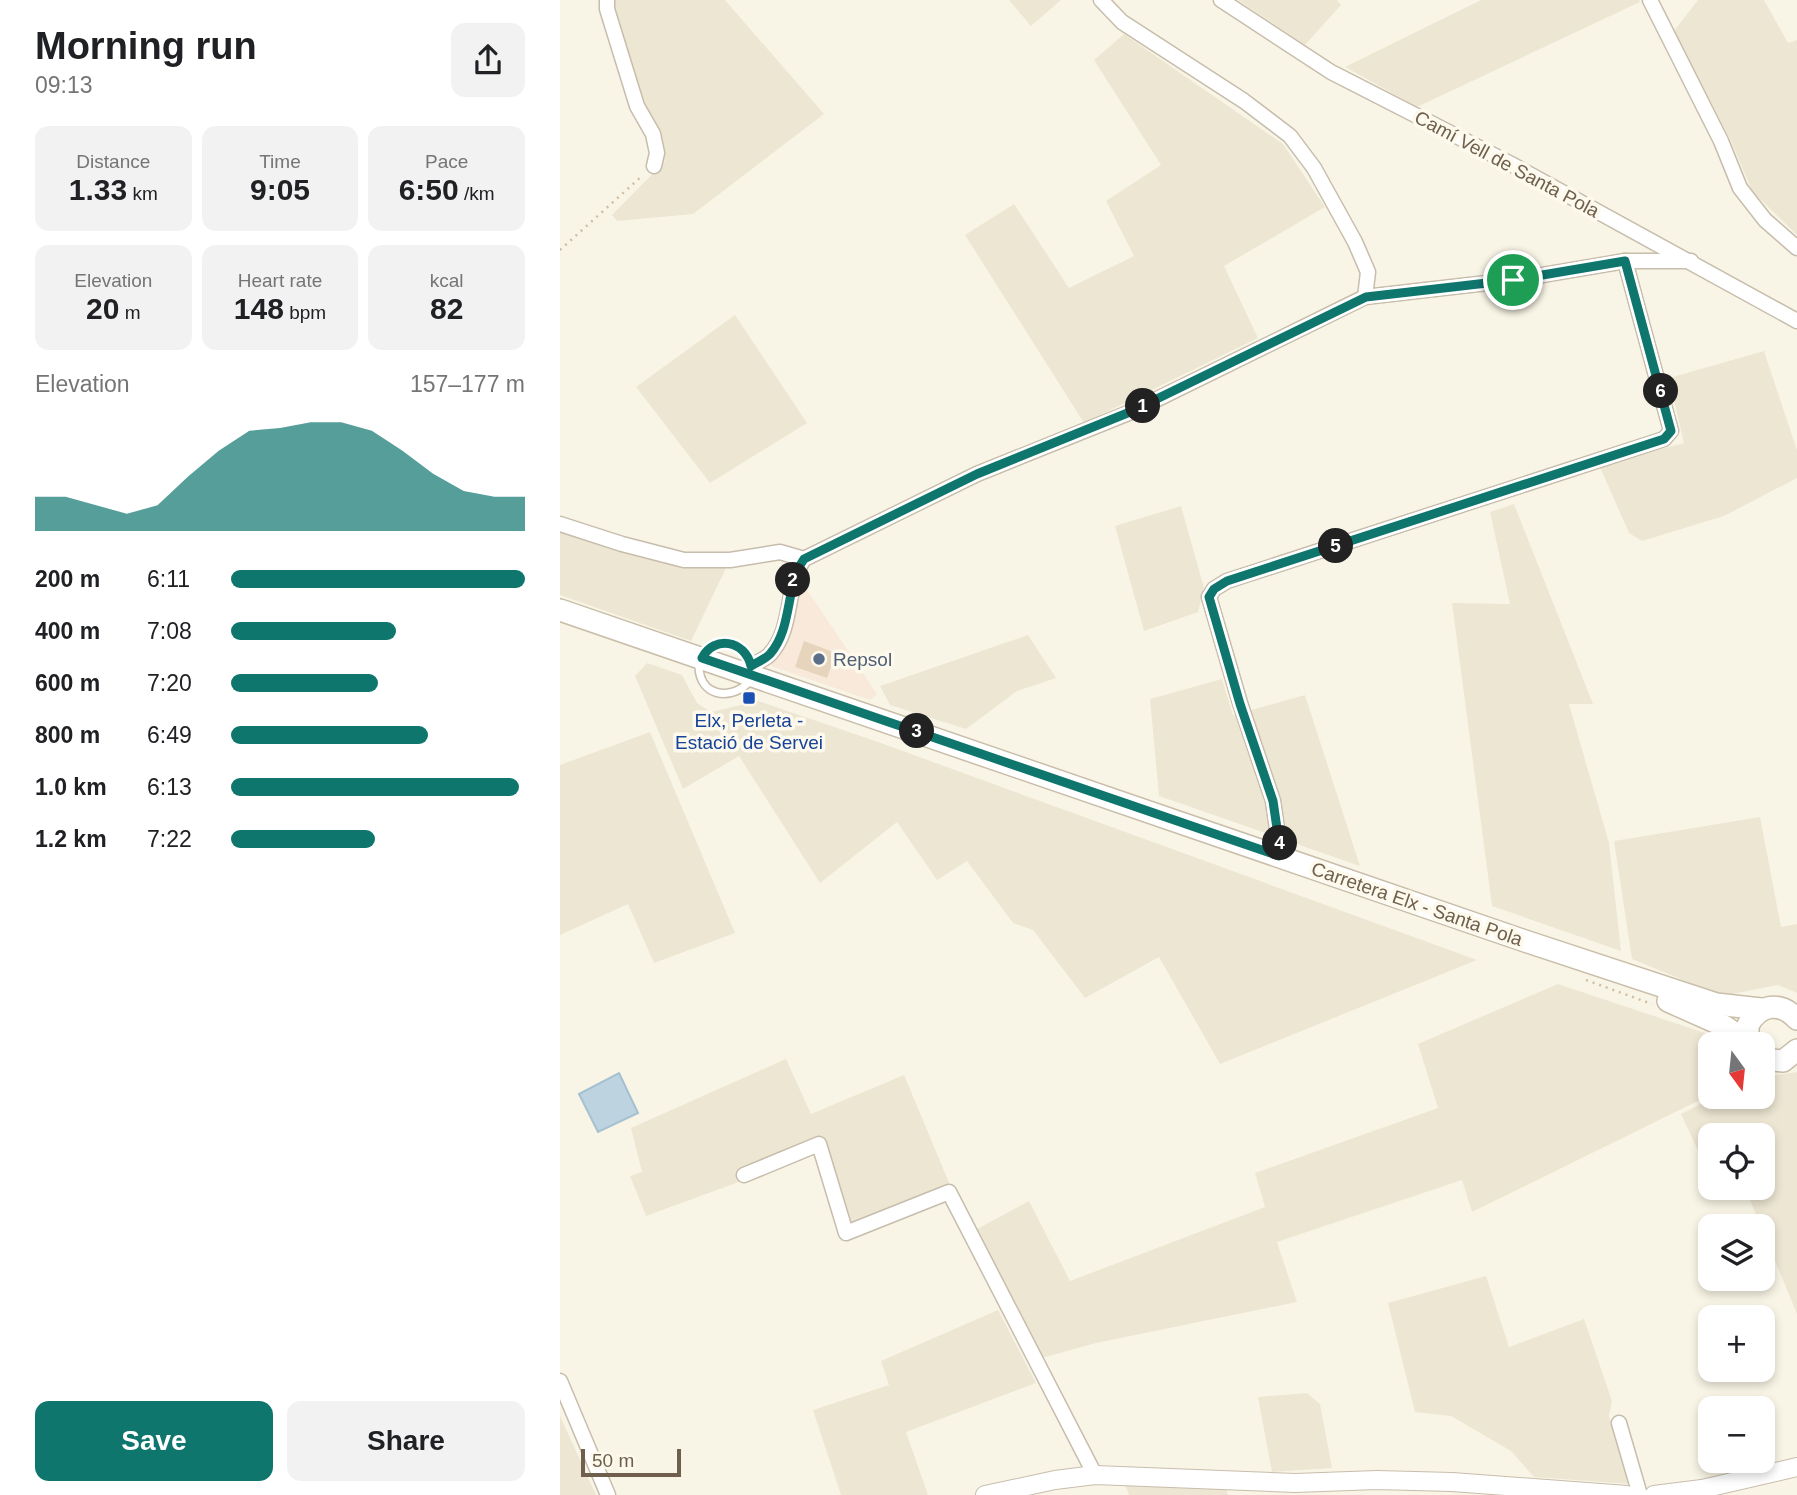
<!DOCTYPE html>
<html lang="en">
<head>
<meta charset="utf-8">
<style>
	body { margin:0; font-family:Helvetica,sans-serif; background:#f2f2f2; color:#202124; height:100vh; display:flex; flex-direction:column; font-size:26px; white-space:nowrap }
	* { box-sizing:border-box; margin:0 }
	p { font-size:23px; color:#757577 }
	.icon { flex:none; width:38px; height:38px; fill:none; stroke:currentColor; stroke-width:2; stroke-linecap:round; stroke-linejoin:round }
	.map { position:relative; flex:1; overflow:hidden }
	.details { display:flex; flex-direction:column; background:#fff; width:560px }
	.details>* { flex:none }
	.needle { width:46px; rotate:165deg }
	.buttons { position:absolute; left:1138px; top:1032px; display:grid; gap:14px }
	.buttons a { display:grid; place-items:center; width:77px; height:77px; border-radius:14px; background:#fff; box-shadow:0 4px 10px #0003; font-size:35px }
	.scale { position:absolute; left:21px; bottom:18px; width:100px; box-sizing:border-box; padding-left:7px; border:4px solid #6f604e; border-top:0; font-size:19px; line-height:24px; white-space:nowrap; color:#6f604e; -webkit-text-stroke:5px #fdf9ec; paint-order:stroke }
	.pin { position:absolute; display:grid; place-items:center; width:60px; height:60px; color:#fff; margin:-30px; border:4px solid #fff; border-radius:50%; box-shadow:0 2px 7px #0007 }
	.km { position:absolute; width:35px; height:35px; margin:-18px; border-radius:50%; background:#222; color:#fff; font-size:19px; line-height:35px; text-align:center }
	.round { display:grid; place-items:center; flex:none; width:74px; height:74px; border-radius:14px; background:#f2f2f2 }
	.summary { display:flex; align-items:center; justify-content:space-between; height:119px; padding:0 35px }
	h1 { font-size:38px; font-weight:800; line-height:52px }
	.figures { display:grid; grid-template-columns:repeat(3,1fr); gap:10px; height:119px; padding:7px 35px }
	.figures div { display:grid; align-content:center; border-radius:14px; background:#f2f2f2; text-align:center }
	.figures b { font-size:30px; font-weight:800 }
	.figures small { font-size:19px; font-weight:400 }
	.figures p { font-size:19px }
	.chart { height:196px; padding:14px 35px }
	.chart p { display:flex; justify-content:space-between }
	.chart svg { width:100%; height:126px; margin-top:7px; fill:#0f766e; opacity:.7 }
	.button { display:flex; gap:14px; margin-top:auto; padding:14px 35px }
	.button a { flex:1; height:80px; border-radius:14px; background:#0f766e; color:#fff; font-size:28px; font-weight:800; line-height:80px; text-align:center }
	.button a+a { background:#f2f2f2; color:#202124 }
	ul { padding:0 35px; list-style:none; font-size:23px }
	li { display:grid; grid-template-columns:112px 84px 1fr; align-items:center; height:52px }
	li i { height:18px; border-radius:9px; background:#0f766e }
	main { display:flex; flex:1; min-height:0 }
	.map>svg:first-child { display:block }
</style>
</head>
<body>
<main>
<section class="details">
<div class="summary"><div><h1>Morning run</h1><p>09:13</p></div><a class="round"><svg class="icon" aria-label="share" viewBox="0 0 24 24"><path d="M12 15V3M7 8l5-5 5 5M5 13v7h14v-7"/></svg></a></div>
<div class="figures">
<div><p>Distance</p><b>1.33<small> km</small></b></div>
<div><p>Time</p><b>9:05</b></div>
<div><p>Pace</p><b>6:50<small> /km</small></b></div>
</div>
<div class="figures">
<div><p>Elevation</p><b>20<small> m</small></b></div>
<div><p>Heart rate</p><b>148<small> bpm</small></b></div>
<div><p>kcal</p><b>82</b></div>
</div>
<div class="chart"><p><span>Elevation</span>157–177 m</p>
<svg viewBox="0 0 160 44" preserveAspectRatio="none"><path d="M0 44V32L10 32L20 35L30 38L40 35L50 25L60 16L70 9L80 8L90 6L100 6L110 9L120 16L130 24L140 30L150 32L160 32V44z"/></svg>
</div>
<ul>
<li><b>200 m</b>6:11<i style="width:100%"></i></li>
<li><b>400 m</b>7:08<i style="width:56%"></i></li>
<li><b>600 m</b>7:20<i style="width:50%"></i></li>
<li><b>800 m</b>6:49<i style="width:67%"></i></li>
<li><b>1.0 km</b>6:13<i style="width:98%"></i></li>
<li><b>1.2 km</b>7:22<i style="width:49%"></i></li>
</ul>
<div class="button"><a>Save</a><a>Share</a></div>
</section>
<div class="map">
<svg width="1237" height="1495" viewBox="0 0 1237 1495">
	<rect width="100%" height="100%" fill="#f9f5e6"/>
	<!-- residential -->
	<g fill="#ede6d3">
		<polygon points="39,0 165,0 264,114 133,214 57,221 52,215 105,161 84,101"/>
		<polygon points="449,0 501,0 471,26"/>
		<polygon points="678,0 777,0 781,5 745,45"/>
		<polygon points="921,0 1079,0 1080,2 857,107 785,67"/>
		<polygon points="1138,0 1204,0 1228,43 1237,40 1237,235 1192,191 1171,141 1114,31"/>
		<polygon points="564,34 723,144 765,207 664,266 698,338 524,423 405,235 454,204 509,288 574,256 546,201 601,165 534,60"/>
		<polygon points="175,315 247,423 150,483 76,387"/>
		<polygon points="1204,351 1237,450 1237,478 1164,516 1082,541 1069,533 1039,465 1124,443 1109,378"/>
		<polygon points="954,504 1033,704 1009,704 1049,843 1061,951 932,906 892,603 950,604 930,512"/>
		<polygon points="621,506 644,588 638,612 584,631 555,526"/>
		<polygon points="0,530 120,567 167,566 131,641 0,595"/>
		<polygon points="468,635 496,678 457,691 406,729 330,705 320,686"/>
		<polygon points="87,663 122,675 137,703 151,712 198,701 321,743 917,960 660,1064 599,957 525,998 473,930 453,923 407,861 377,880 337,822 260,883 179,756 123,789 75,676"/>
		<polygon points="662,679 673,715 745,695 800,866 599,796 590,699"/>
		<polygon points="90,732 175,933 94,963 68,904 0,935 0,765"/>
		<polygon points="1200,817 1221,927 1237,924 1237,993 1218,985 1162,996 1072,959 1054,841"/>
		<polygon points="998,984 1172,1042 1173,1045 1150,1045 1150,1095 912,1212 902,1180 717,1242 737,1302 536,1343 482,1358 417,1229 469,1201 510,1281 705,1207 695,1173 878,1108 858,1044"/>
		<polygon points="226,1059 251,1114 344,1075 390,1185 386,1198 281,1241 255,1154 86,1216 70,1176 82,1172 71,1128"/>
		<polygon points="1237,1072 1237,1314 1185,1188 1202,1188 1202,1136 1150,1136 1150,1155 1142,1159 1121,1114 1155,1097 1202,1097 1202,1077"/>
		<polygon points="926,1276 949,1347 1024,1319 1052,1401 1049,1416 1070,1484 974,1477 951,1451 891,1416 855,1412 828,1303"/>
		<polygon points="438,1310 476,1383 346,1432 368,1495 281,1495 253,1410 329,1385 321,1361"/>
		<polygon points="747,1393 760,1404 772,1468 712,1472 698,1397"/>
		<polygon points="0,1416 36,1495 0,1495"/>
		<polygon points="565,1484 666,1489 668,1495 569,1495"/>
	</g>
	<!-- commercial -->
	<polygon fill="#f8e9db" points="241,581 317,694 310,700 211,666"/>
	<!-- water -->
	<polygon fill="#bdd4e0" stroke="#a5c1d1" stroke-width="2" points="59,1073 78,1113 38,1132 19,1094"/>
	<!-- building -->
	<polygon fill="#e6d5bc" points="244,641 276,653 267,678 235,667"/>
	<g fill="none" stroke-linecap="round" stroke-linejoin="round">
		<!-- service casing -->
		<g stroke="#c7bdac" stroke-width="10">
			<g id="service">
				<path d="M143 656C156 631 187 644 191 668"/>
				<path d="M139 667C140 695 168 701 187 684"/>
			</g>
		</g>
		<!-- minor casing -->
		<g stroke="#c7bdac" stroke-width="17">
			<g id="minor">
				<polyline points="47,0 47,9 77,106 93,134 97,153 94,166"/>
				<polyline points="541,0 562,22 684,101 730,136 754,168 795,242 808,272 805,297"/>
				<polyline points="661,0 771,72 951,164 1237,321"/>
				<polyline points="1090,0 1161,141 1180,188 1205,220 1237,248"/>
				<polyline points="0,524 62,544 124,560 170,560 220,552 244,559"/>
				<path d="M191 666C197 662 206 659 210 654 234 628 225 586 244 559L417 474 571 412 805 297 953 280 1065 261H1131"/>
				<polyline points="719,856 720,849 713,801 680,703 649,597 654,589 667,581 1104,439 1111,431 1065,261"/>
				<polyline points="184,1175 259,1144 286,1233 389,1192 535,1475"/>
				<polyline points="0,1381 48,1495"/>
				<polyline points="1059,1423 1080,1495"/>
			</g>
		</g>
		<!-- tertiary casing -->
		<g stroke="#c7bdac" stroke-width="20">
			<g id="tertiary">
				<polyline points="425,1495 495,1480 535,1475 735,1483 817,1480 892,1482 1067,1495"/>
				<polyline points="1094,1495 1142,1489 1237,1467"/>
			</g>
		</g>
		<!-- secondary casing -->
		<g stroke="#c9bea9" stroke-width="24">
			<g id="secondary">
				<polyline points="0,610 962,940 1156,1004 1201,1009"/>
				<polyline points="1108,1001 1164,1026 1187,1041"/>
				<path d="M1188 1045V1025C1200 1004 1220 1001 1237 1019"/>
				<polyline points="1202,1059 1223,1061 1237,1050"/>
			</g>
		</g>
		<!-- path -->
		<g stroke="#d0bea4" stroke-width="2.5" stroke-dasharray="2 5" stroke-linecap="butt">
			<polyline points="0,250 83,175"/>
			<polyline points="1026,980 1092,1004"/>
		</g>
		<!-- service -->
		<use href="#service" stroke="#fff" stroke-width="7"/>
		<!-- minor -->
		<use href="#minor" stroke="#fff" stroke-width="14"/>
		<!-- tertiary -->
		<use href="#tertiary" stroke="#fff" stroke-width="18"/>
		<!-- secondary -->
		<use href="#secondary" stroke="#fff" stroke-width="21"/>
	</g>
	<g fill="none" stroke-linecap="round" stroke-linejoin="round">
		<!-- route casing -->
		<g stroke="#fff" stroke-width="14">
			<path id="route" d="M1065 261 1111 431 1104 439 667 581 654 589 649 597 680 704 713 801 720 849 719 856 142 658C154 635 185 640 191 666 197 662 206 659 210 654 233 628 225 586 244 559L417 474 570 412 806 297 953 280Z"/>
		</g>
		<!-- route -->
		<use href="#route" stroke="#0f766e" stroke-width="9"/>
	</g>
	<!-- markers -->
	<circle fill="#5c6f8a" stroke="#fdf9ec" stroke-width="2.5" cx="259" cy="659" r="7"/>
	<rect fill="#1a4fb4" stroke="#fdf9ec" stroke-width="2.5" x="182" y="691" width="14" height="14" rx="3.5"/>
	<g text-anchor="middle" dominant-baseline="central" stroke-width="7" stroke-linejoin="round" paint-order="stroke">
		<!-- street labels -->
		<g font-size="19" fill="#6f604e" stroke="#fdf9ec">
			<text transform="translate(947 164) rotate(28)">Camí Vell de Santa Pola</text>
			<text transform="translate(857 904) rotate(19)">Carretera Elx - Santa Pola</text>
		</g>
		<!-- service labels -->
		<g font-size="19" fill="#4e5e75" stroke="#fdf9ec" text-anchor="start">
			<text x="273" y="659">Repsol</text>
		</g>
		<!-- transit labels -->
		<g font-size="19" fill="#164399" stroke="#fdf9ec">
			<text x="189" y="720">Elx, Perleta -<tspan x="189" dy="22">Estació de Servei</tspan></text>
		</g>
	</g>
</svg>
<div class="buttons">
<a><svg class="needle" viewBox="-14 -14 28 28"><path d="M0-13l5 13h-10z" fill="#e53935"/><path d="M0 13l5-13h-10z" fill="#757577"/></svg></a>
<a><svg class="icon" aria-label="locate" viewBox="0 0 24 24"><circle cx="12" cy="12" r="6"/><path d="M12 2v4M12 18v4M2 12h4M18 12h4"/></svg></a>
<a><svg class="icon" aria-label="layers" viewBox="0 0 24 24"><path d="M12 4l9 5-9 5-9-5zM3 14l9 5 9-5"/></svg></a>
<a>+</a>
<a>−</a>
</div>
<div class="scale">50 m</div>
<div class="pin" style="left:953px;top:280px;background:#1e9e55"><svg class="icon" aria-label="arrive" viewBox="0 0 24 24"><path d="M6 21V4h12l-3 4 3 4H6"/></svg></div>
<b class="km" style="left:583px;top:406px">1</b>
<b class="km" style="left:233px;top:580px">2</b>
<b class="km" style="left:357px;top:731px">3</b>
<b class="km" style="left:720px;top:843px">4</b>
<b class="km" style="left:776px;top:546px">5</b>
<b class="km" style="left:1101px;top:391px">6</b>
</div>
</main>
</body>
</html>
